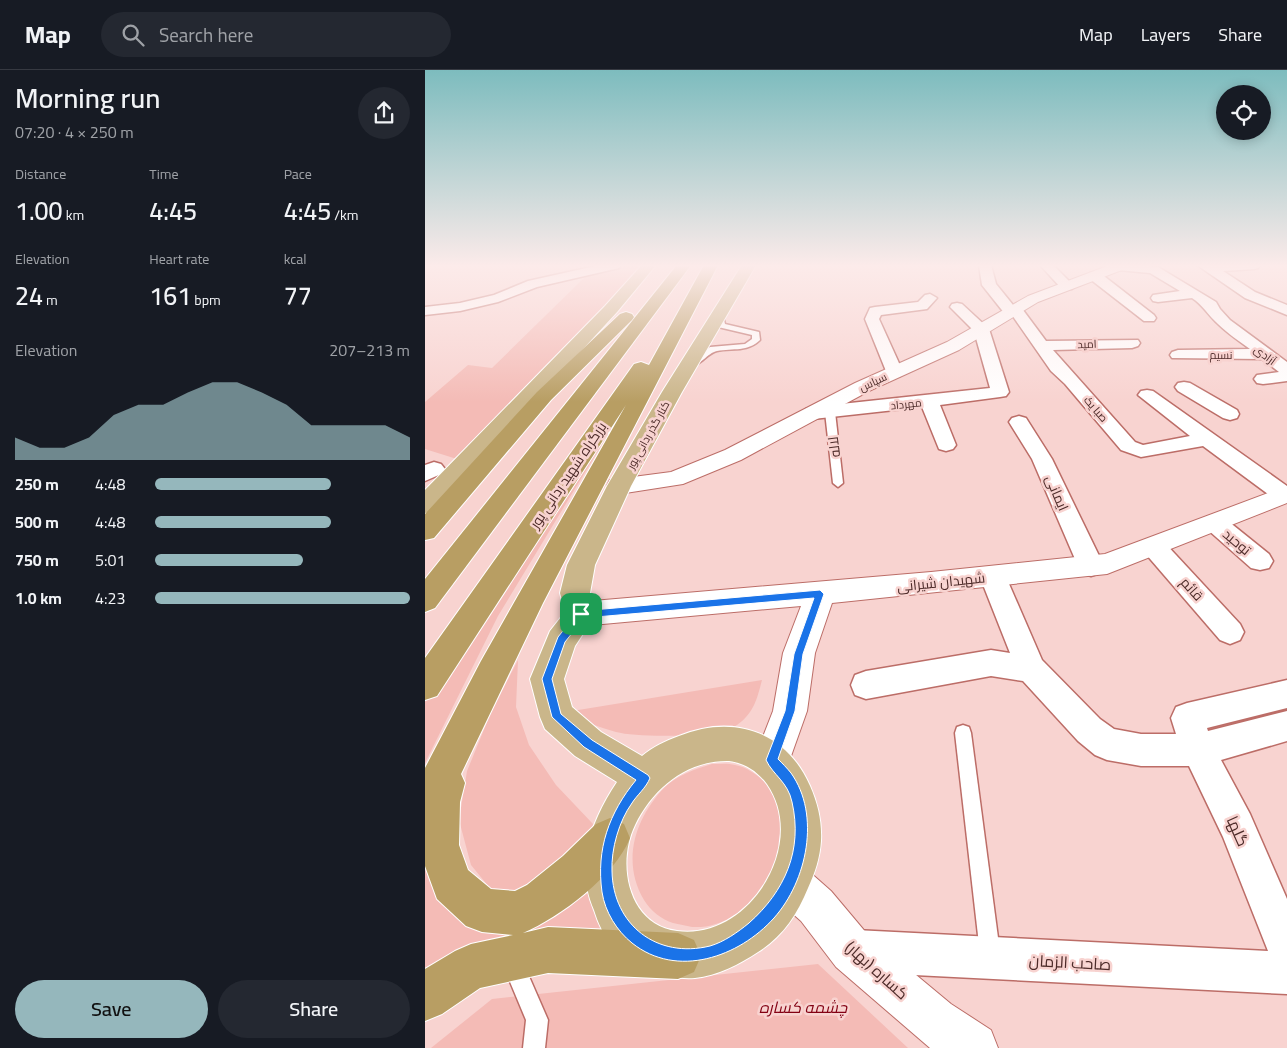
<!DOCTYPE html>
<html lang="en">
<head>
<meta charset="utf-8">
<style>
	body { margin:0; font-family:Georgia,Cairo,serif; background:#242831; color:#f1f3f6; height:100vh; display:flex; flex-direction:column; font-size:19px; white-space:nowrap }
	* { box-sizing:border-box; margin:0 }
	p { font-size:16px; color:#9ea1a6 }
	.icon { flex:none; width:28px; height:28px; fill:none; stroke:currentColor; stroke-width:2; stroke-linecap:round; stroke-linejoin:round }
	.map { position:relative; flex:1; overflow:hidden }
	.panel { display:flex; flex-direction:column; background:#171b24; width:425px }
	.panel>* { flex:none }
	.tools { position:absolute; left:791px; top:15px; display:grid; gap:10px }
	.tools a { display:grid; place-items:center; width:55px; height:55px; border-radius:50%; background:#171b24; box-shadow:0 2px 12px #0003; font-size:25px }
	.pin { position:absolute; display:grid; place-items:center; width:42px; height:42px; color:#fff; margin:-21px; border-radius:10px; box-shadow:0 2px 8px #0006 }
	.round { display:grid; place-items:center; flex:none; width:52px; height:52px; border-radius:26px; background:#242831 }
	.overview { display:flex; align-items:center; justify-content:space-between; height:85px; padding:0 15px }
	h1 { font-size:28px; font-weight:600; line-height:38px }
	.metrics { display:grid; grid-template-columns:repeat(3,1fr); gap:8px; height:85px; padding:5px 15px }
	.metrics div { display:grid; align-content:center }
	.metrics b { font-size:25px; font-weight:600 }
	.metrics small { font-size:14px; font-weight:400 }
	.metrics p { font-size:14px }
	.chart { height:140px; padding:10px 15px }
	.chart p { display:flex; justify-content:space-between }
	.chart svg { width:100%; height:90px; margin-top:5px; fill:#95b7bc; opacity:.7 }
	.action { display:flex; gap:10px; margin-top:auto; padding:10px 15px }
	.action a { flex:1; height:58px; border-radius:30px; background:#95b7bc; color:#111; font-size:20px; font-weight:600; line-height:58px; text-align:center }
	.action a+a { background:#242831; color:#f1f3f6 }
	ul { padding:0 15px; list-style:none; font-size:16px }
	li { display:grid; grid-template-columns:80px 60px 1fr; align-items:center; height:38px }
	li i { height:12px; border-radius:6px; background:#95b7bc }
	header { display:flex; align-items:center; gap:30px; box-sizing:border-box; height:70px; padding:0 25px; background:#171b24; border-bottom:1px solid #363941 }
	header strong { font-size:24px }
	nav { display:flex; gap:28px; margin-inline-start:auto; font-size:18px }
	.search { width:350px; height:45px; background:#242831; display:flex; align-items:center; gap:12px; box-sizing:border-box; padding:0 18px; border-radius:28px; color:#9ea1a6; font-size:19px }
	main { display:flex; flex:1; min-height:0 }
	.map>svg:first-child { display:block }
</style>
</head>
<body>
<header>
<strong>Map</strong>
<div class="search"><svg class="icon" aria-label="search" viewBox="0 0 24 24"><circle cx="10" cy="10" r="6"/><path d="M15 15l6 6"/></svg>Search here</div>
<nav><a>Map</a><a>Layers</a><a>Share</a></nav>
</header>
<main>
<section class="panel">
<div class="overview"><div><h1>Morning run</h1><p>07:20 · 4 × 250 m</p></div><a class="round"><svg class="icon" aria-label="share" viewBox="0 0 24 24"><path d="M12 15V3M7 8l5-5 5 5M5 13v7h14v-7"/></svg></a></div>
<div class="metrics">
<div><p>Distance</p><b>1.00<small> km</small></b></div>
<div><p>Time</p><b>4:45</b></div>
<div><p>Pace</p><b>4:45<small> /km</small></b></div>
</div>
<div class="metrics">
<div><p>Elevation</p><b>24<small> m</small></b></div>
<div><p>Heart rate</p><b>161<small> bpm</small></b></div>
<div><p>kcal</p><b>77</b></div>
</div>
<div class="chart"><p><span>Elevation</span>207–213 m</p>
<svg viewBox="0 0 160 44" preserveAspectRatio="none"><path d="M0 44V33L10 38L20 38L30 33L40 22L50 17L60 17L70 11L80 6L90 6L100 11L110 17L120 27L130 27L140 27L150 27L160 33V44z"/></svg>
</div>
<ul>
<li><b>250 m</b>4:48<i style="width:69%"></i></li>
<li><b>500 m</b>4:48<i style="width:69%"></i></li>
<li><b>750 m</b>5:01<i style="width:58%"></i></li>
<li><b>1.0 km</b>4:23<i style="width:100%"></i></li>
</ul>
<div class="action"><a>Save</a><a>Share</a></div>
</section>
<div class="map">
<svg width="862" height="978" viewBox="0 0 862 978">
	<rect width="100%" height="100%" fill="#f8d3d0"/>
	<!-- green -->
	<g fill="#f4bbb6">
		<polygon points="196,195 211,195 215,198 35,390 0,379 0,332 43,295 67,298 163,204"/>
		<polygon points="208,323 73,546 0,693 0,632"/>
		<polygon points="93,590 91,637 104,675 131,715 168,754 163,775 106,824 73,828 46,795 34,750 42,701 67,640"/>
		<path d="M337 610C332 629 329 643 312 655 292 668 214 668 191 662 173 657 157 651 141 642Z"/>
		<path d="M287 694C294 694 303 693 310 695 321 697 331 704 339 711 388 761 333 861 267 857 261 856 254 854 248 853 237 850 225 840 219 830 196 791 210 748 240 717 253 705 270 699 287 694Z"/>
		<polygon points="0,774 32,842 170,798 202,874 0,912"/>
		<polygon points="393,894 483,978 6,978 67,929"/>
	</g>
	<g fill="none" stroke-linecap="round" stroke-linejoin="round">
		<!-- service casing -->
		<g stroke="#bc6d67" stroke-width="3">
			<g id="service">
				<path d="M291 242H297L300 254 334 262 335 270C323 282 308 278 292 281 282 283 275 297 264 296V292L285 277 320 274 327 269V265L293 257Z"/>
				<polygon points="405,339 410,342 418,413 413,417 408,413 400,342"/>
				<polygon points="538,655 544,657 546,663 575,883 572,890 565,893 558,890 555,883 530,663 532,657"/>
				<polygon points="89,884 96,888 123,950 120,978 98,978 101,950 78,895 82,888"/>
			</g>
		</g>
		<!-- minor casing -->
		<g stroke="#bc6d67" stroke-width="3">
			<g id="minor">
				<polygon points="175,195 196,195 194,198 112,217 73,232 35,241 0,245 0,237 35,233 69,225 103,211"/>
				<polygon points="554,195 566,195 571,214 588,235 595,236 621,271 713,270 715,273 713,276 707,278 628,280 710,372 718,375 765,366 713,325 716,321 722,320 728,321 862,416 862,432 851,430 778,376 716,387 696,380 640,314 626,301 587,245 580,244 557,215"/>
				<polygon points="615,195 628,195 649,216 647,219 637,219"/>
				<path d="M688 195H714L733 197 791 232 795 239 805 250 862 292V311L838 314 832 313 829 309 832 305 854 302 837 289 747 288 745 285 747 282 753 280 825 279C814 271 802 263 793 254 783 245 778 235 767 228L733 232 728 231 726 228 728 225 755 221 725 203 693 200 689 199Z"/>
				<polygon points="772,195 835,195 833,198 829,199 798,201 830,222 862,235 862,245 820,228"/>
				<polygon points="670,202 675,203 729,245 731,248 729,251 719,251 665,209 663,206 665,203"/>
				<polygon points="505,224 512,228 502,239 456,245 454,249 478,302 475,306 469,307 463,306 440,249 445,238 450,237 493,232 500,225"/>
				<polygon points="532,233 537,234 564,259 584,322 581,326 575,327 515,335 531,375 528,379 521,381 514,379 497,337 388,349 381,347 379,343 381,339 388,337 565,318 549,261 525,237 527,234"/>
				<polygon points="759,312 765,313 812,340 814,344 812,348 805,350 798,348 753,321 750,317 753,313"/>
				<polygon points="594,346 601,348 627,389 679,496 675,503 666,506 657,503 653,496 607,389 584,352 587,348"/>
				<polygon points="9,392 16,394 20,399 16,404 0,411 0,395"/>
				<polygon points="790,445 798,447 844,484 848,491 844,498 835,500 826,498 782,459 778,453 782,447"/>
				<polygon points="729,468 738,471 815,554 819,562 815,570 805,574 795,570 720,483 717,477 720,471"/>
				<polygon points="568,497 577,500 581,507 617,590 675,649 689,659 716,664 751,664 746,648 751,637 762,633 862,610 862,638 782,658 783,661 862,641 862,671 796,690 825,744 862,829 862,924 430,902 415,896 409,881 415,866 430,860 843,881 798,767 764,696 716,696 682,690 670,685 653,671 598,611 566,606 441,629 430,625 426,615 430,605 441,601 566,580 585,583 555,507 559,500"/>
			</g>
		</g>
		<!-- tertiary casing -->
		<g stroke="#bc6d67" stroke-width="2">
			<g id="tertiary">
				<polygon points="685,195 704,195 702,198 613,232 534,280 444,321 316,390 258,414 194,424 185,422 182,416 185,410 246,402 300,380 430,313 522,272 603,226"/>
				<polygon points="862,416 862,433 682,504 407,533 390,583 382,641 360,703 347,708 334,703 329,690 348,641 358,583 376,536 156,556 145,553 141,544 145,535 156,532 506,502 680,484"/>
				<polygon points="365,792 380,798 406,821 443,865 526,934 566,960 573,978 505,978 411,897 376,851 350,828 344,813 350,798"/>
			</g>
		</g>
		<!-- primary casing -->
		<g stroke="#fff" stroke-width="2">
			<g id="primary">
				<polygon points="217,195 231,195 192,242 9,441 0,443 0,420 180,236"/>
				<path d="M317 195H331L257 322 206 416 170 495 165 523 171 544 150 576 139 609 147 637 176 662 217 686C228 677 240 671 254 666 308 644 361 661 385 716 393 734 397 752 396 771 395 787 390 803 383 818 372 845 357 867 333 882 315 894 292 906 270 908 243 910 206 898 188 877 179 866 173 853 169 840 161 821 158 802 162 781 166 757 178 733 192 712L150 686 120 659 115 647 105 609 125 561 140 542 135 523 142 495 182 416 237 322ZM304 691C320 693 332 701 342 714 384 774 324 871 252 861 203 855 191 794 210 755 228 718 262 690 304 691Z"/>
			</g>
		</g>
		<!-- trunk casing -->
		<g stroke="#fff" stroke-width="2">
			<g id="trunk">
				<polygon points="252,195 266,195 10,538 0,542 0,509"/>
				<path d="M279 195H293L118 533 36 704 40 713 35 732 34 775 43 800 66 819 90 821 102 815 138 786 171 754 185 748 199 754 205 768C190 806 135 847 98 863L123 857 253 863 269 870 276 886 269 902 253 909 123 903 55 918 17 944 0 951V899L30 881 46 874 88 865 57 862 41 856 12 829 0 796V698L56 591 201 335 12 626 0 630V588L209 294 216 292 224 295Z"/>
				<polygon points="201,242 207,244 209,247 207,250 126,330 9,468 0,470 0,444 112,322 195,244"/>
			</g>
		</g>
		<!-- service -->
		<use href="#service" fill="#fff" fill-rule="evenodd"/>
		<!-- minor -->
		<use href="#minor" fill="#fff" fill-rule="evenodd"/>
		<!-- tertiary -->
		<use href="#tertiary" fill="#fff" fill-rule="evenodd"/>
		<!-- primary -->
		<use href="#primary" fill="#cab68a" fill-rule="evenodd"/>
		<!-- trunk -->
		<use href="#trunk" fill="#b89e63" fill-rule="evenodd"/>
	</g>
	<!-- sky -->
	<linearGradient id="sky" x2="0" y2="1"><stop stop-color="#7dbcbe"/><stop offset="0.59" stop-color="#fcebea"/><stop offset="1" stop-color="#fcebea" stop-opacity="0"/></linearGradient>
	<rect width="862" height="332" fill="url(#sky)"/>
	<!-- route -->
	<path fill="#1a73e8" stroke="#fff" fill-rule="evenodd" d="M395 520 399 524 378 584 370 641 353 689C357 693 362 698 366 703 396 745 382 811 349 848 314 887 252 909 207 873 192 861 180 842 177 822 171 779 184 743 211 710L159 677 127 647 117 609 133 567 153 542 156 541ZM389 528 369 584 360 641 341 690C348 705 363 712 367 732 378 780 360 821 324 853 313 862 299 872 285 876 232 889 188 855 187 801 186 779 194 751 207 733 212 725 221 718 225 708L223 705 167 670 136 644 127 609 140 572 159 548Z"/>
	<g text-anchor="middle" dominant-baseline="central" stroke-width="5" stroke-linejoin="round" paint-order="stroke">
		<!-- far-street labels -->
		<g font-size="11" fill="#4d2b29" stroke="#f8d3d0">
			<text transform="translate(662 274) rotate(-2)">امید</text>
			<text x="796" y="285">نسیم</text>
			<text transform="translate(840 285) rotate(37)">آزادی</text>
			<text transform="translate(448 312) rotate(-25)">سپاس</text>
			<text transform="translate(481 334) rotate(-6)">مهرداد</text>
			<text transform="translate(671 339) rotate(49)">صبا یک</text>
			<text transform="translate(223 365) rotate(-61)">کنار گذر ردانی پور</text>
		</g>
		<!-- street labels -->
		<g font-size="14" fill="#4d2b29" stroke="#f8d3d0">
			<text transform="translate(409 377) rotate(-97)">لاله</text>
			<text transform="translate(143 405) rotate(-56)">بزرگراه شهید ردانی پور</text>
			<text transform="translate(632 423) rotate(67)">ایمانی</text>
			<text transform="translate(812 472) rotate(40)">توحید</text>
			<text transform="translate(516 512) rotate(-6)">شهیدان شیرانی</text>
			<text transform="translate(767 519) rotate(48)">قائم</text>
		</g>
		<!-- near-street labels -->
		<g font-size="16" fill="#4d2b29" stroke="#f8d3d0">
			<text transform="translate(813 761) rotate(66)">گلها</text>
			<text transform="translate(645 892) rotate(3)">صاحب الزمان</text>
			<text transform="translate(452 900) rotate(42)">کساره (بهار)</text>
		</g>
		<!-- near-park labels -->
		<g font-size="16" font-style="italic" fill="#830013" stroke="#f8d3d0">
			<text x="378" y="937">چشمه کساره</text>
		</g>
	</g>
</svg>
<div class="tools">
<a><svg class="icon" aria-label="locate" viewBox="0 0 24 24"><circle cx="12" cy="12" r="6"/><path d="M12 2v4M12 18v4M2 12h4M18 12h4"/></svg></a>
</div>
<div class="pin" style="left:156px;top:544px;background:#1e9e55"><svg class="icon" aria-label="arrive" viewBox="0 0 24 24"><path d="M6 21V4h12l-3 4 3 4H6"/></svg></div>
</div>
</main>
</body>
</html>
